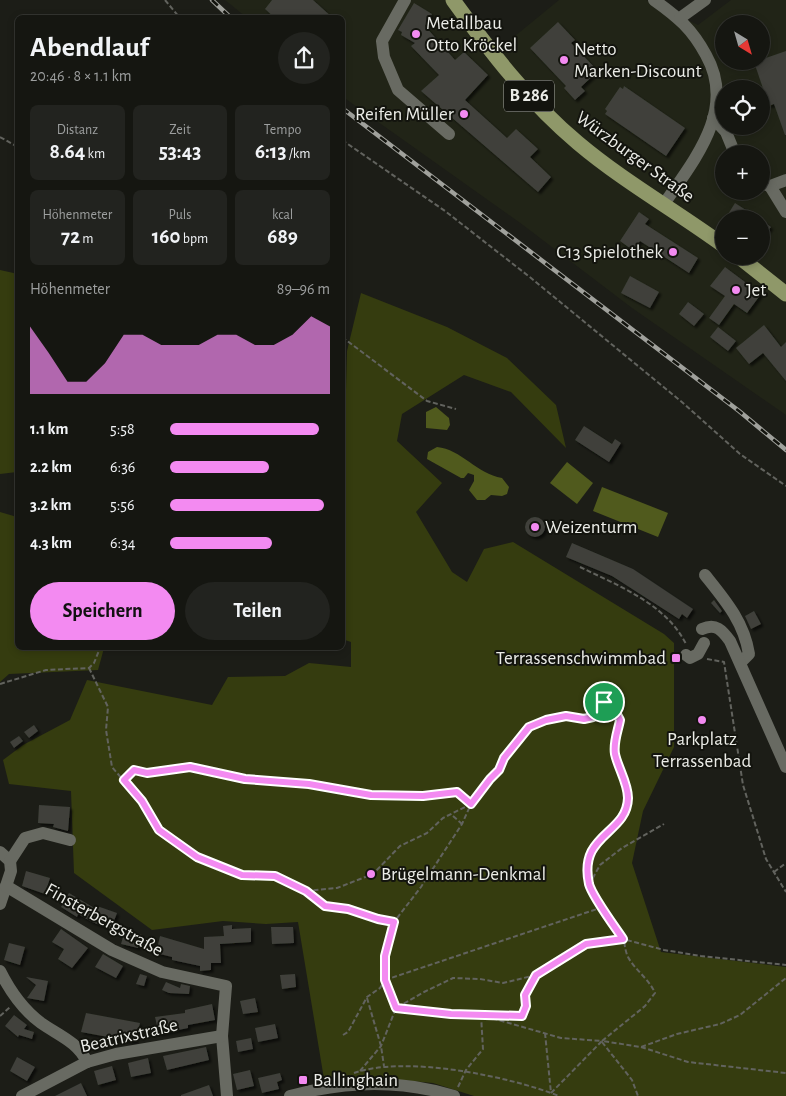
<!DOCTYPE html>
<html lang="de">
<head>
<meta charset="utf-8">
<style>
	body { margin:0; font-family:"Alegreya Sans",sans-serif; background:#22231f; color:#f1f3f6; height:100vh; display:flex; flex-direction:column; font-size:19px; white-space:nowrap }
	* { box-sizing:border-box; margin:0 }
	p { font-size:16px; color:#9d9f9f }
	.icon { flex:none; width:28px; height:28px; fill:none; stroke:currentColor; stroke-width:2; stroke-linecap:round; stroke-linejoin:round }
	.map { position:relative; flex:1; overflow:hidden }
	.details { position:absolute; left:15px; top:15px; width:330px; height:635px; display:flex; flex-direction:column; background:#151611; border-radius:8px; box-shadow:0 2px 8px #0003,0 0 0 1px #343531 }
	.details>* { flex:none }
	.needle { width:32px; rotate:143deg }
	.tools { position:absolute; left:715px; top:15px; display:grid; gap:10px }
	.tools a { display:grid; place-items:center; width:55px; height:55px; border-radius:50%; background:#151611; box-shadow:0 2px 8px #0003,0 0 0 1px #343531; font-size:25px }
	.pin { position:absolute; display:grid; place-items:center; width:42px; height:42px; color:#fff; margin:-21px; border:2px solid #fff; border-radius:50%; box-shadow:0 1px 5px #0007 }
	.round { display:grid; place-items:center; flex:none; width:52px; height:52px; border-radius:26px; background:#22231f }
	.headline { display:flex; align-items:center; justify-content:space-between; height:85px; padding:0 15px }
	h1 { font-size:28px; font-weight:600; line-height:38px }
	.stats { display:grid; grid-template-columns:repeat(3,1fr); gap:8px; height:85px; padding:5px 15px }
	.stats div { display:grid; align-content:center; border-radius:8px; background:#22231f; text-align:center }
	.stats b { font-size:21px; font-weight:600 }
	.stats small { font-size:14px; font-weight:400 }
	.stats p { font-size:14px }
	.chart { height:140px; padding:10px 15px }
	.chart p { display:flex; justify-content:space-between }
	.chart svg { width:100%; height:90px; margin-top:5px; fill:#f38af1; opacity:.7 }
	.cta { display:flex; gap:10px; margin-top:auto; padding:10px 15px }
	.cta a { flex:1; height:58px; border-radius:30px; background:#f38af1; color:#111; font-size:20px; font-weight:600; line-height:58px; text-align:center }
	.cta a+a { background:#22231f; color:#f1f3f6 }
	ul { padding:0 15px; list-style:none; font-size:16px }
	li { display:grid; grid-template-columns:80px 60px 1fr; align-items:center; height:38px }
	li i { height:12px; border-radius:6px; background:#f38af1 }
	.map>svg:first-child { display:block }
</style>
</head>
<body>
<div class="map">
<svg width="786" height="1096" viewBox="0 0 786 1096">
	<defs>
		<filter id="shadow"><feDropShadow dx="2.5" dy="2.5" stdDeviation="1" flood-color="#0009"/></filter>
	</defs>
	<rect width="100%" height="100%" fill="#1c1d17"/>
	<!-- built -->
	<path fill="#212417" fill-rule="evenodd" d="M225 0H447L487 59 559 0H646L698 25 731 0H786V415L632 308 523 225 343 97 342 18 246 17ZM724 24H761V61H724ZM724 89H761V126H724ZM724 154H761V191H724ZM724 219H761V256H724Z"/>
	<!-- green -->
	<g fill="#353c0f">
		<polygon points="0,270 18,274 17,472 0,474"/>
		<polygon points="361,293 447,327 507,358 556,405 566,448 511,392 464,375 402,414 397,441 442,483 416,512 452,572 467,582 484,549 513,542 664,634 674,643 674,747 643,811 632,863 661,952 786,967 786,1096 474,1096 433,1083 379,1078 324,1079 298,922 266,924 223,921 152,930 74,873 71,791 9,784 3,760 23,745 70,720 87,680 212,705 228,677 285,676 309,663 351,667 351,642 342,639 342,387 346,389 347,351"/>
		<polygon points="0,512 17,517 18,648 104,648 98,670 9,674 0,682"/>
	</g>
	<!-- water -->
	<g fill="#505a1d">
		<polygon points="436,407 449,418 450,425 447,430 426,428 426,412"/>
		<path d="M437 447C461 449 477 474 502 478L509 487 507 494 502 496 491 495 485 500H477L469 490 474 481V475L468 473 464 478H461L427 459 428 452Z"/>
		<polygon points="567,462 593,483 577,504 550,483"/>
		<polygon points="602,487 668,513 658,537 593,511"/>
	</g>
	<!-- building -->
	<g fill="#3f413a" filter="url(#shadow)">
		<polygon points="272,0 313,0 333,18 275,18 265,9"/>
		<polygon points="414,3 432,14 425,26 455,60 464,52 488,75 465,100 507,138 516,129 538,149 530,157 551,177 538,192 421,91 439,75 411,46 415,43 401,35 402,32 398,30"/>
		<polygon points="558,22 575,40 571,43 598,71 581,87 585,91 575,100 564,88 566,86 530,48"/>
		<polygon points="786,51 786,135 785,135 774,104 769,106 754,62"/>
		<polygon points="624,86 685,128 666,156 605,114 607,111 605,109 620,87 623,89"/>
		<polygon points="735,203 749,212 744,219 725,219"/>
		<polygon points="639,212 649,219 645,224 698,258 689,273 640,241 634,251 620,241"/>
		<polygon points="761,220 771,227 761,240"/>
		<polygon points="725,267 761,294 747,313 734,304 719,325 709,318 725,296 710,286"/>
		<polygon points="630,276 659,292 650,308 621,293"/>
		<polygon points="688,302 704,314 694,326 679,314"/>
		<polygon points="764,325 781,347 786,342 786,381 763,353 749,364 736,348"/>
		<polygon points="718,327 736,341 728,351 710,337"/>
		<polygon points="584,426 612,444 615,439 621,443 609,462 575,440"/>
		<circle cx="535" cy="527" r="10"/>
		<polygon points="572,543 633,569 693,609 687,618 682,614 679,619 612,576 566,557"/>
		<polygon points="714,600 722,611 720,613 711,603"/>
		<polygon points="754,611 761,624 751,629 745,616"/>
		<polygon points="34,725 38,731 29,738 24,732"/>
		<polygon points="19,736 23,741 14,748 10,742"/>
		<polygon points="39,805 70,807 68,831 53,827 54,824 38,823"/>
		<polygon points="26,871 50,878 45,894 22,886"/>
		<polygon points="69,893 96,909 97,906 117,913 111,929 92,922 78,914 77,917 61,907"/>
		<polygon points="232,925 232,929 251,928 251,942 220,944 221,963 211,963 211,970 200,971 200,966 172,960 172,957 156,953 160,936 204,949 204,937 224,936 223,926"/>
		<polygon points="271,927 293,927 294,943 272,944"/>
		<polygon points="61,929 88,948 72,968 58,959 64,949 52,942"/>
		<polygon points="125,930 142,935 138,948 121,944"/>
		<polygon points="9,943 25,947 20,965 4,960"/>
		<polygon points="103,954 123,966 116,978 95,967"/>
		<polygon points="140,974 147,976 144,986 136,984"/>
		<polygon points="295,974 296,987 282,989 280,975"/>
		<polygon points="26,977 48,981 44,1001 27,998 36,985"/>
		<polygon points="166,982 180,988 181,984 190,986 189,994 169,993 162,990"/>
		<polygon points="255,998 258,1012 243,1014 240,1001"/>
		<polygon points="212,1004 215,1020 188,1025 188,1028 159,1034 155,1017 185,1013 185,1010"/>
		<polygon points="86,1013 140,1023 135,1042 81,1032"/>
		<polygon points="14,1015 27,1025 24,1029 34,1032 32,1039 19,1035 18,1037 5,1026"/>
		<polygon points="275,1024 278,1038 258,1042 255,1028"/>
		<polygon points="251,1038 253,1049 238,1052 236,1041"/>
		<polygon points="206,1047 209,1060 167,1070 163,1056"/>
		<polygon points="17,1057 35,1067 27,1081 10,1071"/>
		<polygon points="148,1058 151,1073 131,1077 128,1063"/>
		<polygon points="112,1066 116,1080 98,1085 94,1071"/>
		<polygon points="250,1070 254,1086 237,1090 233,1074"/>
		<polygon points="280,1073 282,1080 277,1082 279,1089 262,1093 258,1078"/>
		<polygon points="81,1083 87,1096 55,1096"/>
		<polygon points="209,1085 213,1096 181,1096 181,1095"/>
	</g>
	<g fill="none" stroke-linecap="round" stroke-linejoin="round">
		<!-- path -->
		<g stroke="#62635e" stroke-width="2" stroke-dasharray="5 2.5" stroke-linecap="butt">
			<polyline points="165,0 180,18"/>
			<polyline points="0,137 18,147"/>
			<polyline points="342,140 445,211 531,278 683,403 740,454 786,486"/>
			<polyline points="342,337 427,401 456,409"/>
			<path d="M580 567C619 586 666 604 686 644"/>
			<polyline points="707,659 724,662 743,785 766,859 786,892"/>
			<polyline points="89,668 108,707 106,730 112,767 141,801 159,830 197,857 243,875 275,876 306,891 325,906 348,909 394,922"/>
			<polyline points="0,684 46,670 89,668 94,663 100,648"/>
			<polyline points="124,780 134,770 147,773 190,767 245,779 309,784 371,795 423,796 457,792 471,804"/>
			<polyline points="453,816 462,824"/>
			<polyline points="774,872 786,863"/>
			<polyline points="589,885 600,865 622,848 664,824"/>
			<polyline points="306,891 337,888 373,874 400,846 427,833 443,818 471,804"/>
			<polyline points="385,980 603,907"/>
			<polyline points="385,980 396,1007"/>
			<polyline points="367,998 381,1046 384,1066"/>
			<polyline points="396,1008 451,1014 522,1016 526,1006 525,995 536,975"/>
			<polyline points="0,1016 10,1007"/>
			<polyline points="545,1033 551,1093"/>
			<path d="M343 1035 348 1032 367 997 380 988 385 980V956L394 922 421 887 462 824 471 804 490 779 499 770 513 744 529 727 546 720 566 715 585 719 593 717 604 702 613 705 620 720C618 731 613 742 615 753 618 768 628 783 628 797 628 824 596 830 590 853 580 888 609 910 623 938 625 944 625 951 628 957 635 970 649 979 655 993L645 1006 602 1041 561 1038 481 1015"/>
			<polyline points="602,1042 632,1080 638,1096"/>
			<polyline points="641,1047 688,1062 786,1073"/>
			<polyline points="360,1071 381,1046 396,1008 424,992 453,978 480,979 503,983 536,975 586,944 623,939 664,950 701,956 786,965"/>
			<path d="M354 1073C406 1055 508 1076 559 1096"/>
			<polyline points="458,1087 466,1070 483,1049 481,1015"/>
			<polyline points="551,1093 602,1041 641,1047 677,1034 720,1024 740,1015 786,978"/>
		</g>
		<!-- minor -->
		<g stroke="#686a62" stroke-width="12">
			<polyline points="405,0 382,41 384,57 398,90 449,134"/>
			<path d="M654 0C678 17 692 29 706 55 737 110 694 160 664 204"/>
			<polyline points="680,18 705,0"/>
			<polyline points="713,118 726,132 735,154"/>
			<polyline points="761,183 770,186 786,180"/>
			<polyline points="770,186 786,212"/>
			<path d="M705 575C725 600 744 622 749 654L741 662"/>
			<path d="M702 629C716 623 722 630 730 641L786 767"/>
			<polyline points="686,655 690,658 698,654 704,643"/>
			<polyline points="0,852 10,861 11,871 0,904"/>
			<polyline points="10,861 25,838 43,833 70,840"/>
			<polyline points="6,886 112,950 162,972 226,986 222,1036 227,1096"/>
			<path d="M0 971C10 991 22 1009 41 1023 58 1035 78 1042 87 1062"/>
			<polyline points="22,1096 87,1062 116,1054 222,1036"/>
			<path d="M290 1096C344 1081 400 1079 454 1096"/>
		</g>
		<!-- major -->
		<g stroke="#8f9869" stroke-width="15">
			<path d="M453 0C490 51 529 102 578 143 623 181 676 211 724 246"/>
			<polyline points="738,256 786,294"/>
		</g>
		<!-- rail casing -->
		<g stroke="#a0a19c" stroke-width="4.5">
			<g id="rail">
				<polyline points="212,0 231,18"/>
				<polyline points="342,108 739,411 786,450"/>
			</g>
		</g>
		<!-- rail -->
		<use href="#rail" stroke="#13140e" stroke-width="2.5" stroke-dasharray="8" stroke-linecap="butt"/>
	</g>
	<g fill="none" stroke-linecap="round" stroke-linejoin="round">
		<!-- route casing -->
		<g stroke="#fff" stroke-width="10">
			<path id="route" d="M604 702 612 705 620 720C618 731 613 742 615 754 618 768 628 783 628 798 627 835 578 833 589 884 592 896 615 927 623 939L586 944 536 975 525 995 526 1006 522 1016 451 1014 396 1008 385 980V956L394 922 378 919 348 909 325 906 306 891 275 876 242 875 197 857 159 830 142 801 124 780 134 770 147 773 190 767 245 779 309 784 371 795 423 796 457 792 471 804 490 779 499 770 504 758 529 727 546 720 566 716 584 719 593 717Z"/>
		</g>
		<!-- route -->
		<use href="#route" stroke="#f38af1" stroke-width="6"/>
	</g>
	<!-- markers -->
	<g fill="#f38af1" stroke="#13140e" stroke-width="2">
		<circle cx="416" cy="34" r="5"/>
		<circle cx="564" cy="60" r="5"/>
		<circle cx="464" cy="114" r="5"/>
		<circle cx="673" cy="252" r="5"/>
		<circle cx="736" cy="290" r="5"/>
		<circle cx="535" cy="527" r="5"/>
		<rect x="671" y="653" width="10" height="10" rx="2.5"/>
		<circle cx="702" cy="720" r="5"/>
		<circle cx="371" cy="874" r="5"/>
		<rect x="298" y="1075" width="10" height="10" rx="2.5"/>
	</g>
	<g text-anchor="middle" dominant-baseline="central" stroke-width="4" stroke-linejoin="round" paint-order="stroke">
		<!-- shield labels -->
		<rect fill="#13140e" stroke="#aaaba6" stroke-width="1" x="504" y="80.5" width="50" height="31" rx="4"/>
		<g font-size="18" font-weight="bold" fill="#ebece7">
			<text x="529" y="96">B 286</text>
		</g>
		<!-- poi labels -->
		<g font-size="19" fill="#ebece7" stroke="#13140e" text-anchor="start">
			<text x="426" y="23">Metallbau<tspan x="426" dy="22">Otto Kröckel</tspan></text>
			<text x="574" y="49">Netto<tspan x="574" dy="22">Marken-Discount</tspan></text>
			<text x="454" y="114" text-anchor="end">Reifen Müller</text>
			<text x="663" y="252" text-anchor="end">C13 Spielothek</text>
			<text x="746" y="290">Jet</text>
			<text x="545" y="527">Weizenturm</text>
			<text x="666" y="658" text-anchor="end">Terrassenschwimmbad</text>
			<text x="702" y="739" text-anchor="middle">Parkplatz<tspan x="702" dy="22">Terrassenbad</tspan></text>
			<text x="381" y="874">Brügelmann-Denkmal</text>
			<text x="313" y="1080">Ballinghain</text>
		</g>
		<!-- street labels -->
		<g font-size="19" fill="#ebece7" stroke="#13140e">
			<text transform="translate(635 157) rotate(36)">Würzburger Straße</text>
			<text transform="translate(104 920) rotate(29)">Finsterbergstraße</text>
			<text transform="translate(129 1036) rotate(-13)">Beatrixstraße</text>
		</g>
	</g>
</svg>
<div class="tools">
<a><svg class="needle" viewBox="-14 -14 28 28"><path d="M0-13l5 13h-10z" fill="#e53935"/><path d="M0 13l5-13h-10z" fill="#9d9f9f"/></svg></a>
<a><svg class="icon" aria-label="locate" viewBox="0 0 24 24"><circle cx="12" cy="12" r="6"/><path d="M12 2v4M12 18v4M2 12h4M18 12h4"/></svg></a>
<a>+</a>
<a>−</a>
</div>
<div class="pin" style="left:604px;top:702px;background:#1e9e55"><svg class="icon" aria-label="arrive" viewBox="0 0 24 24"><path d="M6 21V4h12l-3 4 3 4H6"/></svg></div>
<section class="details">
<div class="headline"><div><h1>Abendlauf</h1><p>20:46 · 8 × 1.1 km</p></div><a class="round"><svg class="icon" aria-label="share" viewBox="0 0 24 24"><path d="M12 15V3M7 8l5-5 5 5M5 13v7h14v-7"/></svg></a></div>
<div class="stats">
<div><p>Distanz</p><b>8.64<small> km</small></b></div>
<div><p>Zeit</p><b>53:43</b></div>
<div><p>Tempo</p><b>6:13<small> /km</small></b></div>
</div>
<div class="stats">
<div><p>Höhenmeter</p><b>72<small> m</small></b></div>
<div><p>Puls</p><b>160<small> bpm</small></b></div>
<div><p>kcal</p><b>689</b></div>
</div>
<div class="chart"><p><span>Höhenmeter</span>89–96 m</p>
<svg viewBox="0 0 160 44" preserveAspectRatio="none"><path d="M0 44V11L10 24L20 38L30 38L40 29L50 15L60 15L70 20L80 20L90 20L100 15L110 15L120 20L130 20L140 15L150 6L160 11V44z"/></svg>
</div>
<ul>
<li><b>1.1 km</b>5:58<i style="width:93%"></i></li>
<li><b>2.2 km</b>6:36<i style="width:62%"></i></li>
<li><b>3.2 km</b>5:56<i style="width:96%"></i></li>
<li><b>4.3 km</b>6:34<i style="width:64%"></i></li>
</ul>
<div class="cta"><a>Speichern</a><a>Teilen</a></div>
</section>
</div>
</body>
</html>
